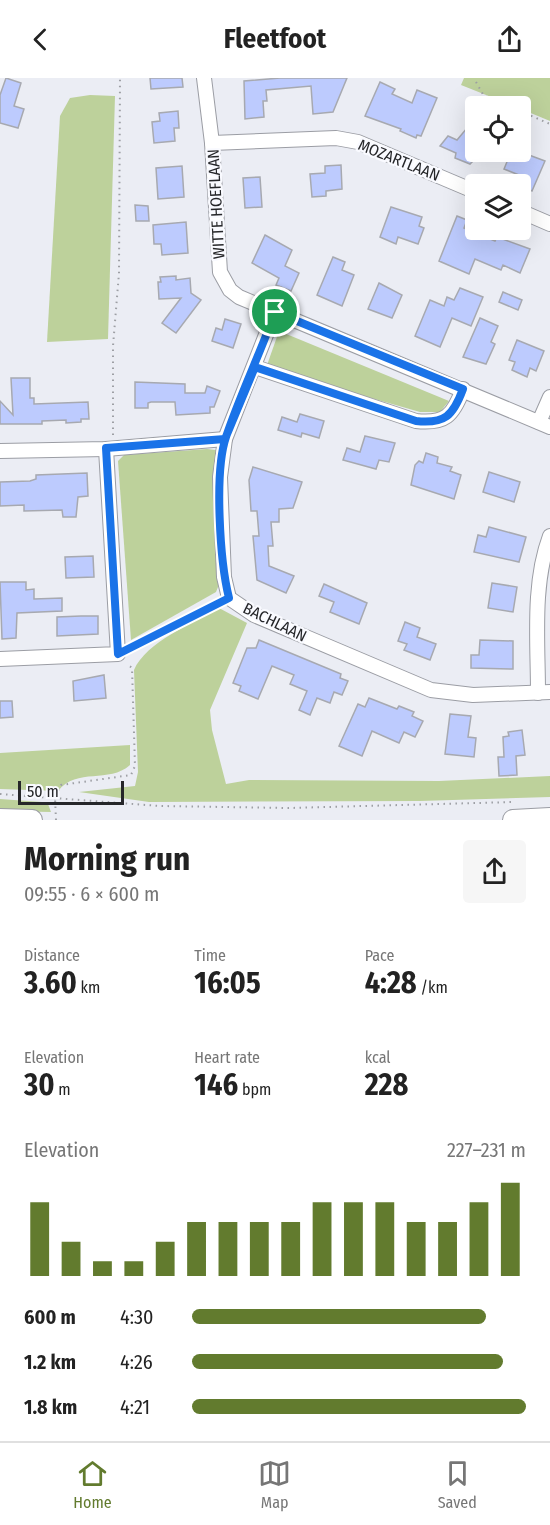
<!DOCTYPE html>
<html lang="en">
<head>
<meta charset="utf-8">
<style>
	body { margin:0; font-family:"Fira Sans Condensed",sans-serif; background:#f6f6f6; color:#222; height:100vh; display:flex; flex-direction:column; font-size:22px; white-space:nowrap }
	* { box-sizing:border-box; margin:0 }
	p { font-size:20px; color:#767676 }
	.icon { flex:none; width:33px; height:33px; fill:none; stroke:currentColor; stroke-width:2; stroke-linecap:round; stroke-linejoin:round }
	.map { position:relative; height:742px; overflow:hidden }
	.sheet { display:flex; flex-direction:column; background:#fff; flex:1 }
	.sheet>* { flex:none }
	.controls { position:absolute; left:465px; top:18px; display:grid; gap:12px }
	.controls a { display:grid; place-items:center; width:66px; height:66px; border-radius:6px; background:#fff; box-shadow:0 6px 24px #0002; font-size:30px }
	.scale { position:absolute; left:18px; bottom:15px; width:106px; box-sizing:border-box; padding-left:6px; border:3px solid #26272a; border-top:0; font-size:16px; line-height:21px; white-space:nowrap; color:#26272a; -webkit-text-stroke:4px #f9faff; paint-order:stroke }
	.pin { position:absolute; display:grid; place-items:center; width:51px; height:51px; color:#fff; margin:-26px; border:3px solid #fff; border-radius:50%; box-shadow:0 2px 6px #0007 }
	.round { display:grid; place-items:center; flex:none; width:63px; height:63px; border-radius:6px; background:#f6f6f6 }
	.head { display:flex; align-items:center; justify-content:space-between; height:102px; padding:0 24px }
	h1 { font-size:33px; font-weight:700; line-height:45px }
	.figures { display:grid; grid-template-columns:repeat(3,1fr); gap:9px; height:102px; padding:6px 24px }
	.figures div { display:grid; align-content:center }
	.figures b { font-size:30px; font-weight:700 }
	.figures small { font-size:16px; font-weight:400 }
	.figures p { font-size:16px }
	.chart { height:168px; padding:12px 24px }
	.chart p { display:flex; justify-content:space-between }
	.chart svg { width:100%; height:108px; margin-top:6px; stroke:#627b2e; stroke-width:6 }
	ul { padding:0 24px; list-style:none; font-size:20px }
	li { display:grid; grid-template-columns:96px 72px 1fr; align-items:center; height:45px }
	li i { height:15px; border-radius:8px; background:#627b2e }
	header { display:flex; justify-content:space-between; align-items:center; height:78px; padding:0 24px; background:#fff; font-size:27px; font-weight:700 }
	.tab-bar { display:flex; justify-content:space-around; align-items:center; height:84px; border-top:2px solid #e0e0e0; background:#fff; font-size:16px; color:#767676 }
	.tab-bar a { display:grid; justify-items:center; gap:3px }
	.tab-bar .current { color:#627b2e }
	.map>svg:first-child { display:block }
</style>
</head>
<body>
<header><svg class="icon" aria-label="back" viewBox="0 0 24 24"><path d="M15 5l-7 7 7 7"/></svg>Fleetfoot<svg class="icon" aria-label="share" viewBox="0 0 24 24"><path d="M12 15V3M7 8l5-5 5 5M5 13v7h14v-7"/></svg></header>
<div class="map">
<svg width="550" height="742" viewBox="0 0 550 742">
	<rect width="100%" height="100%" fill="#ebedf4"/>
	<!-- green -->
	<g fill="#bdd19b">
		<polygon points="464,0 550,0 550,43 521,31 520,28 514,28 461,7"/>
		<polygon points="90,17 115,18 108,261 47,264 60,38 70,20"/>
		<polygon points="279,253 449,323 440,334 420,334 266,290"/>
		<polygon points="207,371 216,372 220,504 216,514 131,562 118,383 124,377"/>
		<path d="M219 530 247 545 210 632 212 652 226 706 249 702 439 703 550 698V719L420 723 149 724 79 714 135 708 138 694 134 592C146 564 193 545 219 530Z"/>
		<path d="M130 667V687C109 706 77 689 58 713L0 711V675Z"/>
		<polygon points="0,721 42,724 48,726 51,734 0,733"/>
	</g>
	<!-- building -->
	<g fill="#bdcbfe" stroke="#a7a9b0" stroke-width="1.5">
		<polygon points="6,0 21,5 14,28 24,31 18,50 0,45 0,17"/>
		<polygon points="150,0 182,0 183,9 151,11"/>
		<polygon points="280,0 347,0 333,34 313,36 311,8 266,12 267,23 263,23 264,39 245,41 244,3"/>
		<polygon points="380,4 395,11 392,16 412,25 417,12 437,20 421,58 417,57 416,60 400,53 401,51 365,38"/>
		<polygon points="178,33 179,50 174,50 175,63 154,65 152,44 160,43 159,35"/>
		<polygon points="467,50 476,53 476,80 470,86 455,80 456,75 440,68 448,58 457,62"/>
		<polygon points="511,74 521,74 545,83 532,113 516,105 519,97 504,91"/>
		<polygon points="341,87 342,111 326,113 326,118 312,119 310,96 325,95 325,88"/>
		<polygon points="182,88 184,119 158,121 156,90"/>
		<polygon points="260,99 262,129 245,130 243,100"/>
		<polygon points="135,127 148,128 149,143 136,143"/>
		<polygon points="391,129 422,139 419,148 424,150 418,166 398,159 396,166 380,159"/>
		<polygon points="457,138 467,142 464,150 495,163 497,159 530,171 520,195 503,187 501,192 475,181 469,196 439,183"/>
		<polygon points="186,144 188,175 162,177 161,166 154,166 153,147"/>
		<polygon points="265,157 292,172 285,188 299,195 291,213 276,207 279,200 252,185"/>
		<polygon points="333,179 345,184 342,192 354,197 342,228 317,217"/>
		<polygon points="176,198 176,202 190,200 191,215 201,222 176,255 162,245 181,220 159,221 158,204 161,204 160,199"/>
		<polygon points="379,205 402,217 392,240 368,231"/>
		<polygon points="460,210 483,219 471,248 452,240 440,269 415,258 430,222 444,228 447,219 454,222"/>
		<polygon points="503,214 522,222 518,232 499,224"/>
		<polygon points="480,240 498,248 491,264 495,266 486,286 463,279"/>
		<polygon points="225,241 241,246 233,270 212,263 216,250 222,252"/>
		<polygon points="517,262 544,273 536,293 530,290 527,299 512,292 515,284 509,282"/>
		<polygon points="11,300 30,300 30,320 34,320 34,326 88,324 89,341 81,341 81,344 66,345 66,342 42,343 42,346 0,346 0,323 13,337"/>
		<polygon points="135,304 185,306 185,315 205,315 207,308 220,313 214,329 210,329 210,335 176,337 175,324 151,324 148,325 148,330 135,330"/>
		<polygon points="300,336 324,343 319,360 302,355 301,359 278,352 282,339 297,344"/>
		<polygon points="365,358 395,365 389,384 379,382 376,391 343,382 347,370 360,374"/>
		<polygon points="426,375 438,379 437,385 452,389 450,393 461,397 454,421 411,407 415,387 419,383 423,385"/>
		<polygon points="253,389 302,404 293,430 279,431 279,444 271,444 273,468 268,468 269,488 294,498 286,515 257,502 253,458 259,458 257,433 251,433 249,402"/>
		<polygon points="489,394 520,404 514,424 483,414"/>
		<polygon points="87,395 88,418 78,419 76,439 63,439 62,432 24,433 24,427 0,428 0,404 30,403 36,401 36,397"/>
		<polygon points="489,449 526,459 519,484 474,474 478,457 486,459"/>
		<polygon points="93,478 94,499 66,500 65,479"/>
		<polygon points="0,504 26,504 26,512 34,511 34,521 62,520 62,533 17,535 16,560 2,561"/>
		<polygon points="492,505 517,509 513,534 488,530"/>
		<polygon points="324,506 367,525 359,546 330,534 334,524 319,518"/>
		<polygon points="81,538 98,538 98,556 57,558 57,539"/>
		<polygon points="405,544 420,550 417,559 436,566 430,582 404,572 407,566 398,563"/>
		<polygon points="259,562 341,596 340,600 348,603 342,617 334,614 330,625 317,620 310,637 299,632 307,613 290,606 294,597 272,588 258,621 239,613 241,608 233,605 247,570 256,570"/>
		<polygon points="480,562 513,563 513,591 471,590 471,577 479,577"/>
		<polygon points="104,597 106,620 74,623 73,603"/>
		<polygon points="369,620 397,631 399,628 414,634 412,638 423,643 415,659 404,654 399,665 372,653 362,678 339,668 358,626 365,629"/>
		<polygon points="0,623 12,623 13,639 0,640"/>
		<polygon points="450,636 471,638 468,659 476,660 474,679 445,676"/>
		<polygon points="522,652 525,677 516,678 517,697 499,698 498,679 504,679 503,659 509,658 508,654"/>
	</g>
	<g fill="none" stroke-linecap="round" stroke-linejoin="round">
		<!-- street casing -->
		<g stroke="#9b9da4" stroke-width="16">
			<g id="street">
				<polyline points="204,0 212,65 220,194 230,212 239,219 550,349"/>
				<polyline points="212,65 336,60 358,64 476,114"/>
				<polyline points="520,133 550,146"/>
				<polyline points="275,234 225,361 220,399 224,499 229,520 254,537 431,612 473,617 550,614"/>
				<path d="M255 289 416 343C445 346 453 338 463 311"/>
				<polyline points="539,344 550,319"/>
				<polyline points="0,373 106,371 225,361"/>
				<polyline points="0,581 118,576 106,371"/>
				<path d="M538 615C538 564 532 506 550 458"/>
			</g>
		</g>
		<!-- secondary casing -->
		<g stroke="#9b9da4" stroke-width="22">
			<g id="secondary">
				<polyline points="0,741 32,742"/>
				<polyline points="513,742 550,740"/>
			</g>
		</g>
		<!-- path -->
		<g stroke="#9d9fa4" stroke-width="2" stroke-dasharray="1.5 4.5" stroke-linecap="butt">
			<polyline points="476,4 484,18 509,28"/>
			<polyline points="520,33 550,46"/>
			<polyline points="113,357 113,268 119,195 120,0"/>
			<polyline points="133,569 218,525"/>
			<polyline points="0,716 160,728 289,730 514,724"/>
			<polyline points="56,742 55,720 61,707 131,697 135,688 132,590 127,586"/>
		</g>
		<!-- street -->
		<use href="#street" stroke="#fff" stroke-width="14"/>
		<!-- secondary -->
		<use href="#secondary" stroke="#fff" stroke-width="20"/>
	</g>
	<g fill="none" stroke-linecap="round" stroke-linejoin="round">
		<!-- route casing -->
		<g stroke="#fff" stroke-width="12">
			<path id="route" d="M275 234C260 276 240 317 226 359 214 394 220 484 229 520L118 576 106 370 225 361 255 289 416 343C445 346 453 338 463 311L275 234"/>
		</g>
		<!-- route -->
		<use href="#route" stroke="#1a73e8" stroke-width="8"/>
	</g>
	<g text-anchor="middle" dominant-baseline="central" stroke-width="4.5" stroke-linejoin="round" paint-order="stroke">
		<!-- street labels -->
		<g font-size="16" fill="#26272a" stroke="#f9faff">
			<text transform="translate(399 82) rotate(22)">MOZARTLAAN</text>
			<text transform="translate(216 126) rotate(-93)">WITTE HOEFLAAN</text>
			<text transform="translate(275 544) rotate(26)">BACHLAAN</text>
		</g>
	</g>
</svg>
<div class="controls">
<a><svg class="icon" aria-label="locate" viewBox="0 0 24 24"><circle cx="12" cy="12" r="6"/><path d="M12 2v4M12 18v4M2 12h4M18 12h4"/></svg></a>
<a><svg class="icon" aria-label="layers" viewBox="0 0 24 24"><path d="M12 4l9 5-9 5-9-5zM3 14l9 5 9-5"/></svg></a>
</div>
<div class="scale">50 m</div>
<div class="pin" style="left:275px;top:234px;background:#1e9e55"><svg class="icon" aria-label="arrive" viewBox="0 0 24 24"><path d="M6 21V4h12l-3 4 3 4H6"/></svg></div>
</div>
<section class="sheet">
<div class="head"><div><h1>Morning run</h1><p>09:55 · 6 × 600 m</p></div><a class="round"><svg class="icon" aria-label="share" viewBox="0 0 24 24"><path d="M12 15V3M7 8l5-5 5 5M5 13v7h14v-7"/></svg></a></div>
<div class="figures">
<div><p>Distance</p><b>3.60<small> km</small></b></div>
<div><p>Time</p><b>16:05</b></div>
<div><p>Pace</p><b>4:28<small> /km</small></b></div>
</div>
<div class="figures">
<div><p>Elevation</p><b>30<small> m</small></b></div>
<div><p>Heart rate</p><b>146<small> bpm</small></b></div>
<div><p>kcal</p><b>228</b></div>
</div>
<div class="chart"><p><span>Elevation</span>227–231 m</p>
<svg viewBox="0 0 160 44" preserveAspectRatio="none"><path d="M5 44V14M15 44V30M25 44V38M35 44V38M45 44V30M55 44V22M65 44V22M75 44V22M85 44V22M95 44V14M105 44V14M115 44V14M125 44V22M135 44V22M145 44V14M155 44V6"/></svg>
</div>
<ul>
<li><b>600 m</b>4:30<i style="width:88%"></i></li>
<li><b>1.2 km</b>4:26<i style="width:93%"></i></li>
<li><b>1.8 km</b>4:21<i style="width:100%"></i></li>
</ul>
</section>
<nav class="tab-bar">
<a class="current"><svg class="icon" aria-label="home" viewBox="0 0 24 24"><path d="M3 11l9-7 9 7M6 9v11h12V9"/></svg>Home</a>
<a><svg class="icon" aria-label="map" viewBox="0 0 24 24"><path d="M3 6l6-2 6 2 6-2v14l-6 2-6-2-6 2zM9 4v14M15 6v14"/></svg>Map</a>
<a><svg class="icon" aria-label="saved" viewBox="0 0 24 24"><path d="M7 4h10v16l-5-4-5 4z"/></svg>Saved</a>
</nav>
</body>
</html>
